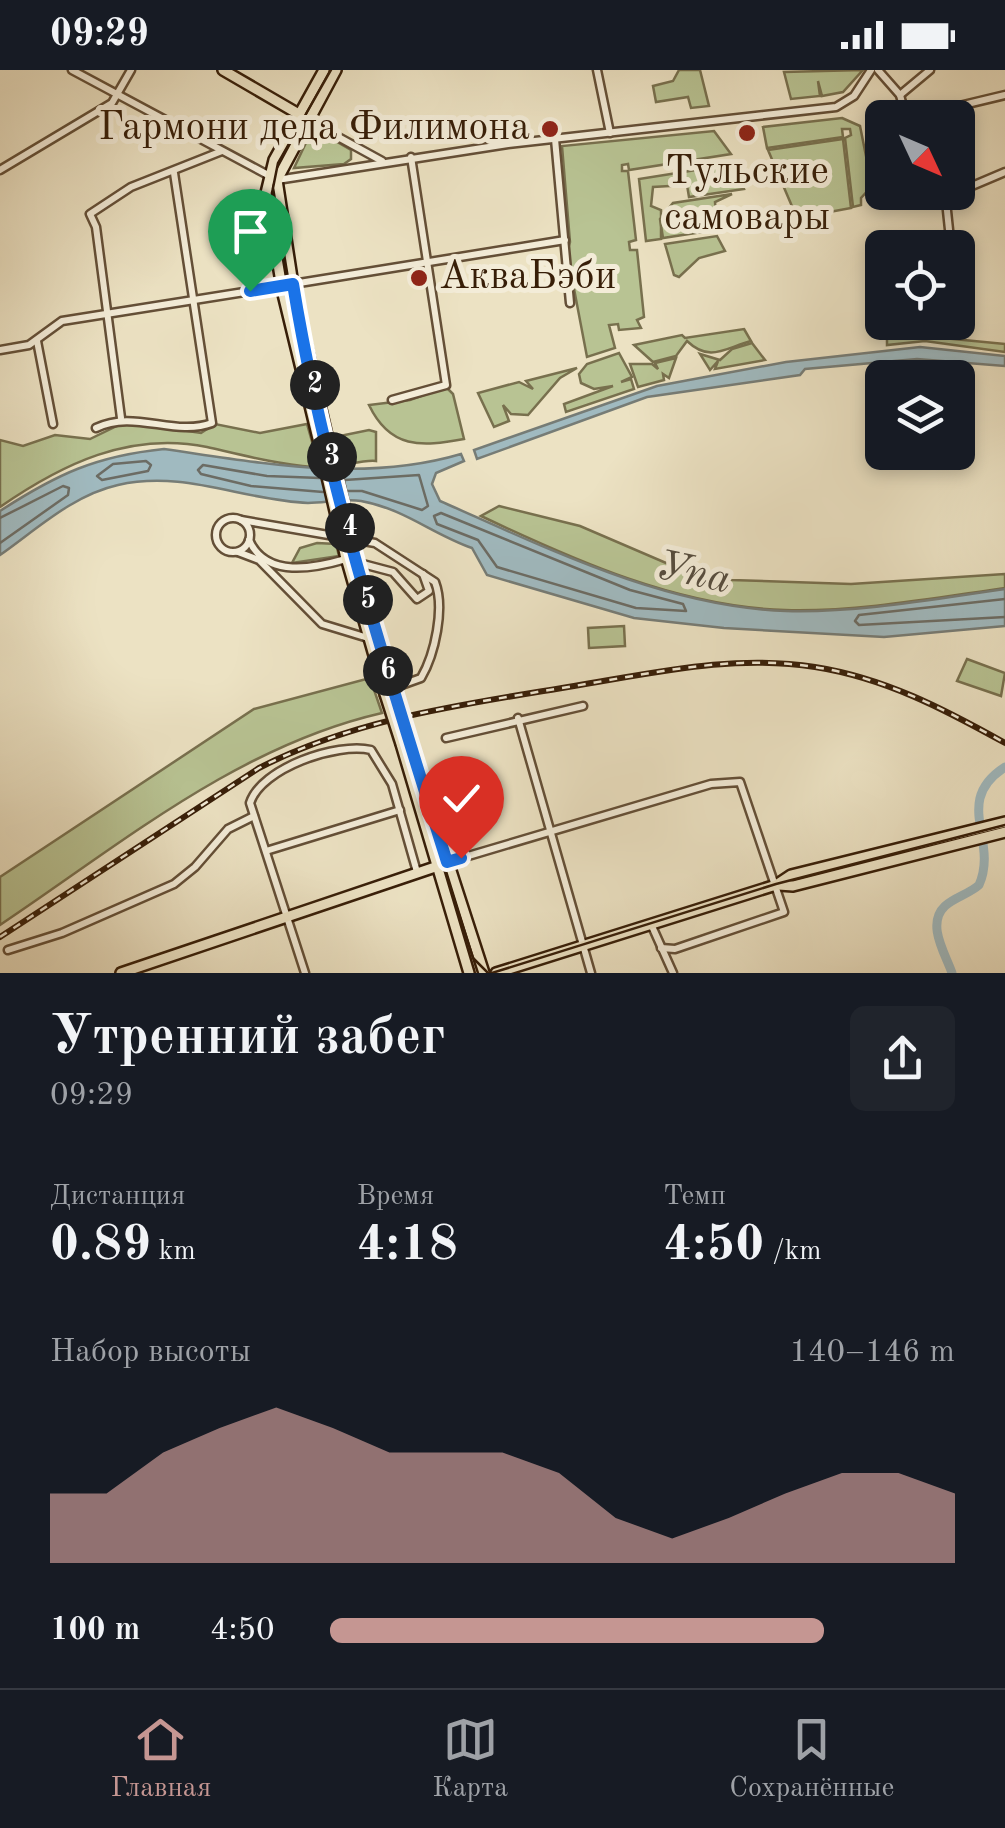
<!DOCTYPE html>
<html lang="ru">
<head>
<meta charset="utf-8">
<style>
	body { margin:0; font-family:"Old Standard TT",serif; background:#20242c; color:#f1f3f6; height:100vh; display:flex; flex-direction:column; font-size:38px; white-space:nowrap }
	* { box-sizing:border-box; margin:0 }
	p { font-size:32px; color:#9ea1a6 }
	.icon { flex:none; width:55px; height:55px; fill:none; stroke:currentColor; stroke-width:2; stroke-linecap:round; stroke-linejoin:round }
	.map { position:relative; height:903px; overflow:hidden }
	.drawer { display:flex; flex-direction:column; background:#171b24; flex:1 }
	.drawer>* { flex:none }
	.needle { width:65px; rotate:134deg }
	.tools { position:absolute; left:865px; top:30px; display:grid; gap:20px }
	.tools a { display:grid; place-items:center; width:110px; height:110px; border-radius:15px; background:#171b24; box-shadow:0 5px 15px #0003; font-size:50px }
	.pin { position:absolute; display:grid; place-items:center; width:85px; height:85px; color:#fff; margin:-102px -42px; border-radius:50% 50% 50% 0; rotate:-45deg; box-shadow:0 0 10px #0007 }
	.pin .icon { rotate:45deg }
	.km { position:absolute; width:50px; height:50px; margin:-25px; border-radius:50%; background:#222; color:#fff; font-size:28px; line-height:50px; text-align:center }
	.round { display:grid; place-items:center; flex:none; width:105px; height:105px; border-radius:15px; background:#20242c }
	.head { display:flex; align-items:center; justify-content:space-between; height:170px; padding:0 50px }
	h1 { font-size:55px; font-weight:600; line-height:75px }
	.figures { display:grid; grid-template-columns:repeat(3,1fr); gap:15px; height:170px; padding:10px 50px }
	.figures div { display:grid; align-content:center }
	.figures b { font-size:50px; font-weight:600 }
	.figures small { font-size:28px; font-weight:400 }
	.figures p { font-size:28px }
	.chart { height:280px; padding:20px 50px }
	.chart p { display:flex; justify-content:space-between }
	.chart svg { width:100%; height:180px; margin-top:10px; fill:#c59692; opacity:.7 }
	ul { padding:0 50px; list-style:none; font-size:32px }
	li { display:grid; grid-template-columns:160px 120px 1fr; align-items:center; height:75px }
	li i { height:25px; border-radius:12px; background:#c59692 }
	.status { display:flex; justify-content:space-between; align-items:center; height:70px; padding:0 50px; background:#171b24; direction:ltr }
	.status svg { height:28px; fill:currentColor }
	.menu { display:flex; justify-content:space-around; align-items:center; height:140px; border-top:2px solid #363941; background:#171b24; font-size:28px; color:#9ea1a6 }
	.menu a { display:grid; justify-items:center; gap:5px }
	.menu .current { color:#c59692 }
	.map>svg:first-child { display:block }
</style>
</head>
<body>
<div class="status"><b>09:29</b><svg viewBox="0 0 49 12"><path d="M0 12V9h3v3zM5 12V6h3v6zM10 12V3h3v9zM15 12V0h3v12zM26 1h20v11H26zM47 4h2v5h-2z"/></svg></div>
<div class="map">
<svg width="1005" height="903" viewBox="0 0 1005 903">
	<rect width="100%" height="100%" fill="#ece2c3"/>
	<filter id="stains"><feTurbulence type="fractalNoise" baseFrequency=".002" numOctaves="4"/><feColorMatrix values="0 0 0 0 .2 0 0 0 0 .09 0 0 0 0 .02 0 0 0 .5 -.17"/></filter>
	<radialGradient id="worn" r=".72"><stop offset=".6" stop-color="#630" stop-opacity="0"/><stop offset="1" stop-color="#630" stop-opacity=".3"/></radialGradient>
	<!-- green -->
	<g fill="#b8c393" stroke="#78704e" stroke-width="2.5">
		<polygon points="679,0 700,0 709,36 691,38 688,27 656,32 653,16 673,11"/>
		<polygon points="863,0 843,22 822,26 818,11 820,26 791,29 784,2"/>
		<polygon points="842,48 860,56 872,116 861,128 861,135 853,137 845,68 851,65 850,59 842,59 843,67 767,78 763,57"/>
		<polygon points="313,58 351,80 351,89 344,94 294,98"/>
		<polygon points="714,61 731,84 629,100 628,94 622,95 622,101 628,101 636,170 629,172 630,180 637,180 644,247 637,250 641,258 619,260 618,254 609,255 615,278 587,287 567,182 570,172 562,76"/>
		<polygon points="843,69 851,138 797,148 768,80"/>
		<polygon points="734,94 744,119 689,127 687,115 653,117 651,136 661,140 661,169 646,171 639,109"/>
		<polygon points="732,124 715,132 717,160 712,161 708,150 709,161 663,168 660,149 673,133"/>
		<polygon points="717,166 725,181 699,188 679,207 674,205 665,174"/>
		<path d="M744 259 751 271C725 278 710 293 687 271L676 286 653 292 634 275 682 265 685 268Z"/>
		<polygon points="912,265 1005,274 1005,282 925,271 887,275 887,268"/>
		<polygon points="752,273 765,290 715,299 718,291 710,300 700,284 720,290 732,279"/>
		<polygon points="619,283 632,307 621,312 631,309 634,319 566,342 564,334 613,316 594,319 581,313 579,304 587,294"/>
		<polygon points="676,288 669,308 663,304 664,310 638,317 630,294 652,294 658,299 655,293"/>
		<polygon points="577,298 560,308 528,345 511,344 503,335 509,351 494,357 478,323 519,312 533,319 526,311"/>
		<path d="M446 317 453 324 464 369C421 377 390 379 369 335L410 330Z"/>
		<path d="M125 352 201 363 215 354 260 363 307 354 315 382 337 378 335 367 369 360 376 362V391C360 389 336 400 313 397 276 394 242 385 207 377 130 361 62 394 0 437V370L23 376 55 365 90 369Z"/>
		<path d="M499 436 580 456 673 496 731 510 851 514 1005 504V518C934 528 857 542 785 540 679 537 576 491 481 446Z"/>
		<polygon points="317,473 336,474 339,486 292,493 300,478"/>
		<polygon points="624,556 625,576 589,578 588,558"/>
		<polygon points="967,589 1005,603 1001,626 957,611"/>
		<path d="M370 608 382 643C238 676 121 774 0 855V807L254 639Z"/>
	</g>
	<!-- water -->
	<g fill="#a0bac0" stroke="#767c76" stroke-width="2.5">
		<polygon points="920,277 1005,286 1005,296 917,289 805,299 800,305 647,327 477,389 474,380 657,316 786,292"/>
		<path d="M164 379C262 393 363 413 461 384L464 391 436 403 432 414 440 431C549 479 665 537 786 541 858 543 934 529 1005 519V556L884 567 724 558 634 548 487 505 472 478C432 464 405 439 361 431 344 428 325 433 308 433 241 430 185 400 118 415 73 425 37 459 0 485V441C57 404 96 386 164 379Z"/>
	</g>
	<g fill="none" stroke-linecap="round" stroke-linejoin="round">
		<!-- shore -->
		<g stroke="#6c6c64" stroke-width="2.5">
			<polygon points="146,391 151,395 148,401 102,410 97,406 113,394"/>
			<polyline points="320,408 267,406 203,395 198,400 201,404 251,416 323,422"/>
			<polyline points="345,410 419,405 428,436 422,440 362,421 348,421"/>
			<polygon points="441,443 630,520 683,534 686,541 636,538 497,497 478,470 437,454 434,446"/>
			<polyline points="0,448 63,416 69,418 68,425 0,473"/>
			<polyline points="1005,529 859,545 855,551 859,555 1005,547"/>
		</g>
		<!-- river -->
		<path stroke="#a0bac0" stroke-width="9" d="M952 903C945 883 926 854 945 836 955 827 969 824 979 815 999 770 952 731 1005 697"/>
		<!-- minor casing -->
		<g stroke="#644f37" stroke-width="11">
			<g id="minor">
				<polyline points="72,0 268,105"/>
				<polyline points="597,0 610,63"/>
				<polyline points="878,0 900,25 906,48"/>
				<polyline points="900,25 930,0"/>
				<polyline points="909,48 1005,25"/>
				<polyline points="309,51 382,91"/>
				<polyline points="555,69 570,233"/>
				<polyline points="0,100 112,33 131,0"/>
				<polyline points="277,110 508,74 836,37 854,26 871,0"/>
				<polyline points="945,122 950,169"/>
				<polyline points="946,127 1005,102"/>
				<polyline points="293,214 565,170"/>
				<polyline points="37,271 53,354"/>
				<polyline points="0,280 29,275 62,251 282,216"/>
				<polyline points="392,330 446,315 411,87"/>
				<polyline points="121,348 96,157 90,144 131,117 222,81"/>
				<path d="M96 358C134 339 174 367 212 353L174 103"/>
				<circle cx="233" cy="465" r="17"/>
				<path d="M241 450 375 473 435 512C445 538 435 584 421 608L393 618"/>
				<path d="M249 470C266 509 315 498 346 489"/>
				<polyline points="238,482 259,490 322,554 368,568"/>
				<polyline points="359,493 393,502 417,529 429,521 423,504"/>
				<polyline points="518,648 591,903"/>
				<polyline points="446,668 583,636"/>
				<polyline points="266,781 400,740"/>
				<polyline points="448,792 711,714 740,712 784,842 675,879 661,878"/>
				<polyline points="651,854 673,903"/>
				<polyline points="8,880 62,863 174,814 195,797 228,759 254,746"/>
				<path d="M305 903 250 733C261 698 337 672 371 680L392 714 417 802"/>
			</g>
		</g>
		<!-- major casing -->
		<g stroke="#371e08" stroke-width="14">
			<g id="major">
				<polyline points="223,0 302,46"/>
				<polyline points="329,374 294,221 277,110 336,0"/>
				<polyline points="320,377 283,224 266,123 274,90 324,0"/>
				<polyline points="355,481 394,621"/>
				<polyline points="345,484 385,624"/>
				<polyline points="409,671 484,903"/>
				<polyline points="401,674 469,903"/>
				<polyline points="779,815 793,816 1005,762"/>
				<polyline points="121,903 447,793"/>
				<polyline points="496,903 776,815 791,805 1005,752"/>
			</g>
		</g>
		<!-- minor -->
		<use href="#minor" stroke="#f3ecd8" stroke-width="6"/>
		<!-- major -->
		<use href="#major" stroke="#ece2c3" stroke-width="9"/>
		<!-- tram -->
		<g stroke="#371e08" stroke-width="2.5">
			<polyline points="331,0 278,93 273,118 289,214 353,482 384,602 473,888 488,903"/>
			<polyline points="492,903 776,814 1005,755"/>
		</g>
		<!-- rail casing -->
		<g stroke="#371e08" stroke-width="6">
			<path id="rail" d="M0 867 259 698C357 648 466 634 574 616 654 603 734 584 815 597 885 608 944 639 1005 673"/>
		</g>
		<!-- rail -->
		<use href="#rail" stroke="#f3ecd8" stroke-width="2.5" stroke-dasharray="8" stroke-linecap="butt"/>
		<!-- major-bridge casing -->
		<g stroke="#371e08" stroke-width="14" stroke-linecap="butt">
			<g id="major-bridge">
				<polyline points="329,374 355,481"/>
				<polyline points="320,377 345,484"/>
				<polyline points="394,621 409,671"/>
				<polyline points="385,624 401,674"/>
			</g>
		</g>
		<!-- major-bridge -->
		<use href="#major-bridge" stroke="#ece2c3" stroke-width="9"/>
	</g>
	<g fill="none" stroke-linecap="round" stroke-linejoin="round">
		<!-- route casing -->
		<g stroke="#fff" stroke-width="20">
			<path id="route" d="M250 221 293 214C324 406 389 607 447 792L461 788"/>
		</g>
		<!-- route -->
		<use href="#route" stroke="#1a73e8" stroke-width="12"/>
	</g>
	<!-- markers -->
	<g fill="#8f2418" stroke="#f3ecd8" stroke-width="4">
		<circle cx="550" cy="59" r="10"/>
		<circle cx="747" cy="63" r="10"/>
		<circle cx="419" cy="208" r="10"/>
	</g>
	<g text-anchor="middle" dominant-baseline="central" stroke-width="10" stroke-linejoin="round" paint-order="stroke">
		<!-- poi labels -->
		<g font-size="40" fill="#371e08" stroke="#f3ecd8" text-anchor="end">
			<text x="530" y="59">Гармони деда Филимона</text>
			<text x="747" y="103" text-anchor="middle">Тульские<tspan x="747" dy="46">самовары</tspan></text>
			<text x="439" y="208" text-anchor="start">АкваБэби</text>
		</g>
		<!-- water labels -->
		<g font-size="42" font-style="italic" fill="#564d3f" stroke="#f3ecd8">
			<text transform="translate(693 504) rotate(12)">Упа</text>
		</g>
	</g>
	<rect width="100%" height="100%" filter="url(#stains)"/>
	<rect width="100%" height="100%" fill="url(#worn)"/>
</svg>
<div class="tools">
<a><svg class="needle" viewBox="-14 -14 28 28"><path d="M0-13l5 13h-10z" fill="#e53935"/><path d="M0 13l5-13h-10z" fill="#9ea1a6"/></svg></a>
<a><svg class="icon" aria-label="locate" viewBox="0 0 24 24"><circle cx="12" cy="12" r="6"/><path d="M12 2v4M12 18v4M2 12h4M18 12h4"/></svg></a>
<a><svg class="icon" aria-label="layers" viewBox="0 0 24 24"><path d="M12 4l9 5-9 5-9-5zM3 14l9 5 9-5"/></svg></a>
</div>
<div class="pin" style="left:250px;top:221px;background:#1e9e55"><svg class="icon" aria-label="arrive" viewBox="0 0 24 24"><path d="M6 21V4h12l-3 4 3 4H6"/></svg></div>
<div class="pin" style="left:461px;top:788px;background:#d93025"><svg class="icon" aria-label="check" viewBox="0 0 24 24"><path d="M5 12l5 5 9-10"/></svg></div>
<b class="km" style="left:315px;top:315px">2</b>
<b class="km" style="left:332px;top:387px">3</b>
<b class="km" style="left:350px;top:458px">4</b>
<b class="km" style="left:368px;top:530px">5</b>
<b class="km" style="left:388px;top:601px">6</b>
</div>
<section class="drawer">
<div class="head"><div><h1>Утренний забег</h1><p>09:29</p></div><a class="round"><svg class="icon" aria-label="share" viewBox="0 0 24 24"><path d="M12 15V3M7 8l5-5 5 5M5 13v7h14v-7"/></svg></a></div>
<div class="figures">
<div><p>Дистанция</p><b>0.89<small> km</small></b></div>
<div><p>Время</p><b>4:18</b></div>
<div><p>Темп</p><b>4:50<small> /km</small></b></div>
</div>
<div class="chart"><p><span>Набор высоты</span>140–146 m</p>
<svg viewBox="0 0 160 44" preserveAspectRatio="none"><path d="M0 44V27L10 27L20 17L30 11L40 6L50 11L60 17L70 17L80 17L90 22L100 33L110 38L120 33L130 27L140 22L150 22L160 27V44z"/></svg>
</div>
<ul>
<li><b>100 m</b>4:50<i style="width:79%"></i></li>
</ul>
</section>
<nav class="menu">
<a class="current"><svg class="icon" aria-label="home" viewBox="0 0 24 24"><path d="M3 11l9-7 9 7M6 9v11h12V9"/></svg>Главная</a>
<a><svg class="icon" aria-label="map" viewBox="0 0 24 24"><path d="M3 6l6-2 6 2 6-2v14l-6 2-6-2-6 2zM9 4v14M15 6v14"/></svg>Карта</a>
<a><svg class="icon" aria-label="saved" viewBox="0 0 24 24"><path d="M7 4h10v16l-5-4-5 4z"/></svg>Сохранённые</a>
</nav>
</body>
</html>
